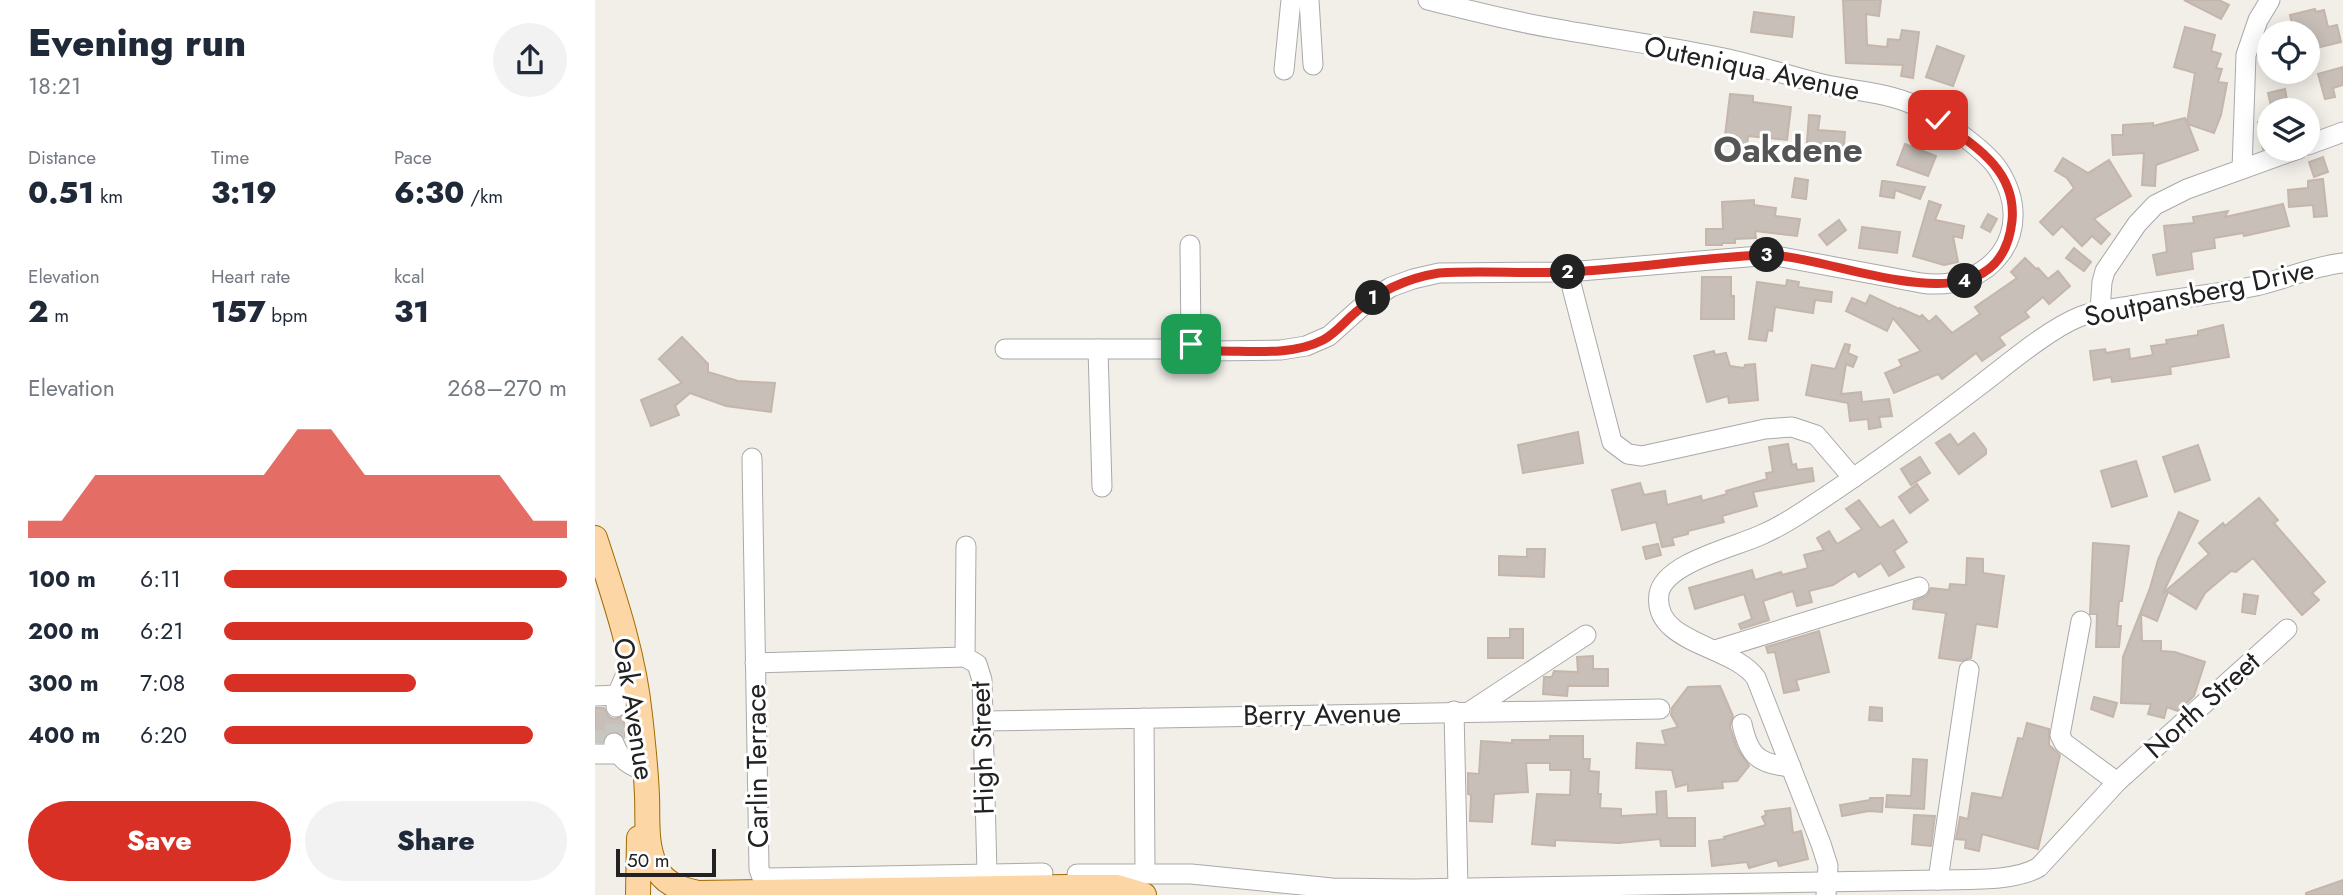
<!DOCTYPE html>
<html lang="en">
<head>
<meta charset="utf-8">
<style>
	body { margin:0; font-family:Jost,sans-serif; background:#f2f2f3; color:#1f2937; height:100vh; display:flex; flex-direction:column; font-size:26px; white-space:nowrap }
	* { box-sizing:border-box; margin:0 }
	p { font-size:23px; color:#747a83 }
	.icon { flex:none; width:38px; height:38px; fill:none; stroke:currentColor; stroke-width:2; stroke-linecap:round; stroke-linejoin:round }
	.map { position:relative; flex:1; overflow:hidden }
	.details { display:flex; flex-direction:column; background:#fff; width:595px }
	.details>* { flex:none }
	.buttons { position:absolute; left:1662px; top:21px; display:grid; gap:14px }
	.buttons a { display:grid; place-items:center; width:63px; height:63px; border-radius:50%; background:#fff; box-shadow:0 4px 18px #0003; font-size:35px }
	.scale { position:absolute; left:21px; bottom:18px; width:100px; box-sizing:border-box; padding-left:7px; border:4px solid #222; border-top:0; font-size:19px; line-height:24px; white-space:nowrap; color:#222; -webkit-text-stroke:5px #fff; paint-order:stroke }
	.pin { position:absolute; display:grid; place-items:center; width:60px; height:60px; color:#fff; margin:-30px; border-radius:14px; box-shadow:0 4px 10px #0006 }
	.km { position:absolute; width:35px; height:35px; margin:-18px; border-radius:50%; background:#222; color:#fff; font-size:19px; line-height:35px; text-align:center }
	.round { display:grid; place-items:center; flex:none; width:74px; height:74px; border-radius:37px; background:#f2f2f3 }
	.head { display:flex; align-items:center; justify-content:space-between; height:119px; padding:0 28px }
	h1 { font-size:38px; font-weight:800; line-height:52px }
	.figures { display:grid; grid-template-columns:repeat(3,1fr); gap:10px; height:119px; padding:7px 28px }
	.figures div { display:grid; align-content:center }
	.figures b { font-size:30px; font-weight:800 }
	.figures small { font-size:19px; font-weight:400 }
	.figures p { font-size:19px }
	.chart { height:196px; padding:14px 28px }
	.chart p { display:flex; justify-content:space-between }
	.chart svg { width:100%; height:126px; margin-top:7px; fill:#d93025; opacity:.7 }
	.action { display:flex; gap:14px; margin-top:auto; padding:14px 28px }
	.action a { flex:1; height:80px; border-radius:42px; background:#d93025; color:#fff; font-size:28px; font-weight:800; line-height:80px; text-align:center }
	.action a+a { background:#f2f2f3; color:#1f2937 }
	ul { padding:0 28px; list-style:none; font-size:23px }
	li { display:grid; grid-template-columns:112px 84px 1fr; align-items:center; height:52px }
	li i { height:18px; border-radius:9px; background:#d93025 }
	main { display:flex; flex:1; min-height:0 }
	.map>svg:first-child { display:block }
</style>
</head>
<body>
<main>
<section class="details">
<div class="head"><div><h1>Evening run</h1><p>18:21</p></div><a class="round"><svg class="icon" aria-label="share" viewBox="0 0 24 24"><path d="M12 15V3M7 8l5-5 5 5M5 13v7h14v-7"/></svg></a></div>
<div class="figures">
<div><p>Distance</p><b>0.51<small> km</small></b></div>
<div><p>Time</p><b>3:19</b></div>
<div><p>Pace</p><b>6:30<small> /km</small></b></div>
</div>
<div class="figures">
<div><p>Elevation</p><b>2<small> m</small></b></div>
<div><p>Heart rate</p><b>157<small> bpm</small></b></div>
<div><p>kcal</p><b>31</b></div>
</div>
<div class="chart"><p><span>Elevation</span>268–270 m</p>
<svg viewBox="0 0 160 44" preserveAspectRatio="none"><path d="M0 44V38L10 38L20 22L30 22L40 22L50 22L60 22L70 22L80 6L90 6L100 22L110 22L120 22L130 22L140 22L150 38L160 38V44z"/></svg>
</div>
<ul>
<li><b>100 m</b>6:11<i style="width:100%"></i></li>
<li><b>200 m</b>6:21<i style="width:90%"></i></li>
<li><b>300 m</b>7:08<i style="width:56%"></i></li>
<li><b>400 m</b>6:20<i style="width:90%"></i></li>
</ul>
<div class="action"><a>Save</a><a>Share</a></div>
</section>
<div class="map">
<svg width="1748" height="895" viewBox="0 0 1748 895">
	<rect width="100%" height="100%" fill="#f2efe9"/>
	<!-- building -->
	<g fill="#c7bfb8" stroke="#c4b6ab" stroke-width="2">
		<polygon points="1248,0 1286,0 1284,16 1271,14 1272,45 1292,47 1293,39 1305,40 1307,30 1324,32 1318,78 1306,76 1308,65 1251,63"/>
		<polygon points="1589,0 1624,0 1634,5 1626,19"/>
		<polygon points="1720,9 1721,12 1729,10 1733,27 1742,25 1746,42 1713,50 1713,33 1699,33 1695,15"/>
		<polygon points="1159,12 1199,17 1197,37 1156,32"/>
		<polygon points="1590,27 1620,35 1616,51 1626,54 1621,68 1627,69 1623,82 1632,83 1626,115 1619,133 1593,124 1603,150 1561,165 1560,186 1547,185 1549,153 1518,155 1517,135 1528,135 1528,125 1558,123 1558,126 1590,118 1592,123 1600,73 1579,67"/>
		<polygon points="1342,46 1369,56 1358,86 1331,77"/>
		<polygon points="1748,67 1748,85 1738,88 1740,97 1730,99 1723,74"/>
		<polygon points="1690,89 1694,110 1677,110 1673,93"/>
		<polygon points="1135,94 1158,96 1158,102 1196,107 1192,140 1153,136 1152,147 1129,144"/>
		<polygon points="1214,115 1225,116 1223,130 1250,132 1248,158 1211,155"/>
		<polygon points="1675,119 1675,146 1668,149 1663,122"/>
		<polygon points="1310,144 1341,156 1333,176 1302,165"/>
		<polygon points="1728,157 1733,172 1719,177 1714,162"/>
		<polygon points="1468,158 1493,173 1514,160 1536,196 1499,219 1515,234 1506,244 1497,236 1487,246 1467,226 1458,235 1445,222 1479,188 1472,178 1460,171"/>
		<polygon points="1200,178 1213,180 1211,199 1197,197"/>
		<polygon points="1728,179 1732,216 1719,217 1718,205 1694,207 1693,190 1713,188 1713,181"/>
		<polygon points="1287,181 1289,181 1330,187 1325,199 1300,190 1299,198 1285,196"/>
		<polygon points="1159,200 1159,205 1181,208 1180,216 1205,219 1202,236 1160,231 1161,238 1140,239 1140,243 1127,243 1127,245 1111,245 1111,229 1128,229 1127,202"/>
		<polygon points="1334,201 1346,205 1340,220 1369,226 1367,238 1358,236 1363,262 1349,265 1318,256"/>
		<polygon points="1688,204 1694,226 1649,236 1648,233 1619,238 1620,248 1596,252 1598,269 1562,275 1558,255 1572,252 1569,226 1599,223 1598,217 1633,211 1630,217"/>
		<polygon points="1393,214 1402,219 1395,232 1386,227"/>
		<polygon points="1244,220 1251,230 1232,245 1224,235"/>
		<polygon points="1267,227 1305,232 1302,253 1264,248"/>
		<polygon points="1479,248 1496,262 1489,271 1471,258"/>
		<polygon points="1430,258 1441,269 1443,268 1453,279 1463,271 1475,286 1454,304 1448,297 1430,312 1434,317 1404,337 1410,345 1387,361 1381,353 1347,379 1343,374 1299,393 1290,373 1307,366 1304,360 1326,351 1298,318 1292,331 1251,311 1257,298 1271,304 1275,295 1304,309 1305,308 1325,317 1327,315 1334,322 1341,316 1357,333 1385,314 1380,307 1422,278 1416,272"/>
		<polygon points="1107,277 1136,277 1136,296 1139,296 1139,319 1106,319"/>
		<polygon points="1192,280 1204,282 1203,287 1237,292 1236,302 1220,300 1218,313 1180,307 1177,331 1173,330 1171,341 1154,339 1162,282 1191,286"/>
		<polygon points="1628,325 1634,357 1575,367 1576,374 1517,382 1516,377 1499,380 1495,351 1510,349 1511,353 1534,349 1535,359 1558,355 1556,346 1572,344 1571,340 1603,335 1603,331"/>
		<polygon points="87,337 113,364 113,372 143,381 180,383 176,412 131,406 95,393 80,406 84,415 56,426 46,400 87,383 64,359"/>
		<polygon points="1250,344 1255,345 1253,353 1262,357 1258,367 1251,364 1246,394 1266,392 1267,402 1294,399 1297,416 1284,417 1286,427 1274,429 1273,419 1255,421 1253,403 1211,395 1217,365 1240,369"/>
		<polygon points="1119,351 1120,355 1131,353 1135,366 1149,368 1150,365 1160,364 1163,400 1134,403 1133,396 1112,402 1099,356"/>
		<polygon points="983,432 988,463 928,473 923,445"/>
		<polygon points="1379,433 1391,449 1391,454 1364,474 1341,443 1355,434 1363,445"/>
		<polygon points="1193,444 1197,465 1201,464 1202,470 1217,468 1219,481 1158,492 1162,506 1127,516 1129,522 1093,531 1093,534 1077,538 1079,545 1067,547 1061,522 1027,530 1017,490 1045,483 1049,495 1070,491 1072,505 1106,496 1107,501 1132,494 1131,491 1172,479 1171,473 1178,472 1174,447"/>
		<polygon points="1603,445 1615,480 1580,492 1568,457"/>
		<polygon points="1325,457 1335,473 1316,485 1306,469"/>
		<polygon points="1541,461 1552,496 1517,507 1506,471"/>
		<polygon points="1322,484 1333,500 1315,513 1304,497"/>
		<polygon points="1664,498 1683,520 1679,523 1730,582 1717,593 1724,600 1707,615 1658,558 1641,572 1636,571 1610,593 1601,609 1573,592 1562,621 1546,614 1547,641 1566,641 1566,651 1580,652 1610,662 1599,696 1583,711 1572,707 1569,718 1553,714 1556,704 1526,703 1528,657 1555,588 1563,560 1584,512 1603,521 1568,593 1614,554 1604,543 1628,523 1630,526"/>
		<polygon points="1264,500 1285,528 1298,520 1312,542 1299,551 1309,567 1294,576 1286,563 1264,577 1260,571 1238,585 1214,591 1217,602 1202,606 1198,591 1168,601 1174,620 1146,629 1144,624 1157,619 1149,594 1100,609 1094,588 1157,570 1160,580 1186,572 1187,575 1213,568 1209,555 1229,550 1222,538 1234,531 1242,544 1267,529 1251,509"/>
		<polygon points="1498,543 1534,546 1527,601 1524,601 1522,626 1526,626 1524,647 1501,647 1502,614 1495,614"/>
		<polygon points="1063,544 1066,555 1051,559 1048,547"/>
		<polygon points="932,549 950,549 949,577 904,575 904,556 932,557"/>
		<polygon points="1372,558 1388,559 1388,573 1409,576 1402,627 1381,624 1376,658 1366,661 1344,658 1351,613 1318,609 1319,601 1332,596 1336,588 1354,590 1355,584 1371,585"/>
		<polygon points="1649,594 1663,596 1660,614 1647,612"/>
		<polygon points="915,629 928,629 928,658 893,658 893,638 915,638"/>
		<polygon points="1224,631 1234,672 1201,680 1204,690 1189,693 1180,652 1173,653 1171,647"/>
		<polygon points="998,656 998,669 1013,669 1013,686 973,686 972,696 948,694 949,677 957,677 959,671 983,672 982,657"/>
		<polygon points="1125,686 1138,716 1135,727 1142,748 1154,766 1142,781 1127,782 1128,788 1093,791 1093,784 1081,787 1077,770 1041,768 1042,743 1071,745 1067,731 1083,727 1076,715 1077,708 1093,687"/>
		<polygon points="1499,697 1522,703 1518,717 1496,709"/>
		<polygon points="1275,707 1287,708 1287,721 1274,720"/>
		<polygon points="0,708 9,708 14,717 19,719 29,716 29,737 21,731 15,731 10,735 7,742 0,742"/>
		<polygon points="1432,723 1454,729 1454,745 1465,755 1443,849 1387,834 1384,851 1370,848 1371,840 1361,839 1365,817 1373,819 1377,793 1407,798 1423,738 1428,739"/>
		<polygon points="955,736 988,736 988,759 995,759 994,771 1004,772 1003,794 1006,794 1005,808 1026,809 1026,816 1062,814 1061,792 1071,791 1072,818 1100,818 1100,846 1066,846 1065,839 1024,843 960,840 960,846 937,844 942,794 975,795 976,770 955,770 955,763 931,763 933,792 899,794 897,822 875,821 876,795 873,794 873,773 884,774 886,741 917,743 917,740 955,740"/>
		<polygon points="1318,759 1332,760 1329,809 1291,807 1292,795 1316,796"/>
		<polygon points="1275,798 1288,798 1287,812 1274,811 1247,816 1245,805 1275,800"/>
		<polygon points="1195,808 1198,833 1206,831 1213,859 1184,866 1182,860 1154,868 1152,862 1117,866 1114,841 1130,839 1129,837 1171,825 1167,817 1171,815 1170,811"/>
		<polygon points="1319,815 1340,816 1336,846 1317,844"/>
		<polygon points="1748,880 1748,895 1711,895 1711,893"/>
	</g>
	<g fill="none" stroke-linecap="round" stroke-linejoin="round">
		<!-- minor-tunnel -->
		<g stroke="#c8c6c1" stroke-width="19" stroke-dasharray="19 10" stroke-linecap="butt">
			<polyline points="0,731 1,743"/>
			<polyline points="19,743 21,707"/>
		</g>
		<!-- minor casing -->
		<g stroke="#a9a9a9" stroke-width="21">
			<g id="minor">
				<polyline points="714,0 718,65"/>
				<polyline points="689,70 696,0"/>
				<polyline points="1713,145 1748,132"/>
				<polyline points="1647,169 1651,55 1663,20 1675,0"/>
				<polyline points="595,245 596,344"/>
				<polyline points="973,272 1017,442 1033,454 1047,456 1170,429 1197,427 1221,435 1258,478"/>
				<polyline points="1505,311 1507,282 1510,271 1542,224 1560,205 1592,189 1703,149"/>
				<path d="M596 344 601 348 615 351 686 350 711 346 734 336 772 302 796 287 818 279 844 273 973 272 1176 255 1326 283C1396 293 1444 231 1403 169 1390 149 1342 116 1319 105 1292 92 1256 91 1227 84 1191 75 1156 63 1119 56 1065 45 1011 38 957 28 915 21 874 10 833 0"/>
				<polyline points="410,349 584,349 596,344"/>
				<polyline points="503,349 507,487"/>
				<polyline points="157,458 164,869 166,875 173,878 448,873"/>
				<polyline points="371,546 370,657 382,664 387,680 392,873"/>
				<polyline points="1486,621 1465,735 1469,743 1522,782"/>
				<polyline points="1120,650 1324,587"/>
				<polyline points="160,663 370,657"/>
				<polyline points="0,696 22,695"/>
				<polyline points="21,707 22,695 36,662"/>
				<polyline points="877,710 991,635"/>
				<polyline points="859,711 863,887"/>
				<polyline points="549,718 550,872"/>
				<polyline points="388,721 1065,709"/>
				<path d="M1147 724C1154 756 1163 764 1196 767"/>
				<path d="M19 743C25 760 34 766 51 771"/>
				<polyline points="0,754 23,754"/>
				<path d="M482 874H596L737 888 818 889 1343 880C1372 879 1420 882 1444 867L1522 782 1692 629"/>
				<polyline points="1343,880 1374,670"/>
				<path d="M1231 895 1233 866 1226 844 1161 678C1138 645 1057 644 1064 594 1069 563 1140 547 1166 535 1182 528 1197 519 1212 509 1270 471 1325 431 1380 389 1408 368 1452 330 1484 317 1504 309 1526 308 1546 304 1584 298 1623 294 1661 286 1691 279 1718 266 1748 263"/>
			</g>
		</g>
		<!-- major casing -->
		<g stroke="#a06b00" stroke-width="26">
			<g id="major">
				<path d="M0 538C19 596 39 655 45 715 48 742 51 769 52 796 53 818 50 843 60 865 67 883 85 889 103 893L473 887H522L549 895"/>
				<polyline points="43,895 44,838"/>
			</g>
		</g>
		<!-- minor -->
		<use href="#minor" stroke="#fff" stroke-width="19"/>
		<!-- major -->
		<use href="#major" stroke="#fcd6a4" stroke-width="24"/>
	</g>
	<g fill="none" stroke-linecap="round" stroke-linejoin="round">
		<!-- route casing -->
		<g stroke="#fff" stroke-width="14">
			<path id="route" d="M596 344 605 349 615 351C651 350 695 357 728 340 741 333 750 321 761 312 784 291 813 278 844 273 886 270 929 274 971 272 1037 269 1102 258 1167 255 1236 252 1404 340 1417 221 1422 170 1379 145 1343 120"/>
		</g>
		<!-- route -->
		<use href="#route" stroke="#d93025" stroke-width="9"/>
	</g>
	<g text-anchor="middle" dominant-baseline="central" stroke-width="6" stroke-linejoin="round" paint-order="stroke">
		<!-- street labels -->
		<g font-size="28" fill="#222" stroke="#fff">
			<text transform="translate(1157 68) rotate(12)">Outeniqua Avenue</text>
			<text transform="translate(1604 293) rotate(-12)">Soutpansberg Drive</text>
			<text transform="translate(1607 705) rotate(-42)">North Street</text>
			<text transform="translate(39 709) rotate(81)">Oak Avenue</text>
			<text transform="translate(727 714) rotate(-1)">Berry Avenue</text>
			<text transform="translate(387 748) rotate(-92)">High Street</text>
			<text transform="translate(162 766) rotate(-91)">Carlin Terrace</text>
		</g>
		<!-- district labels -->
		<g font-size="35" font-weight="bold" fill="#555" stroke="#fff">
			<text x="1193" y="150">Oakdene</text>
		</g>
	</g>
</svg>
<div class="buttons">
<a><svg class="icon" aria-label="locate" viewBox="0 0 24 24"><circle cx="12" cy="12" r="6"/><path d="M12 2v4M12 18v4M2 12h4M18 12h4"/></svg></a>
<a><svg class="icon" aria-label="layers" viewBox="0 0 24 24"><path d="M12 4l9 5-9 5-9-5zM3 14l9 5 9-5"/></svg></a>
</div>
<div class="scale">50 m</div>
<div class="pin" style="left:596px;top:344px;background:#1e9e55"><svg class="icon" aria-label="arrive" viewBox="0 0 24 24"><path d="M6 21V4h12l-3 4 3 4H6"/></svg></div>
<div class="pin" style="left:1343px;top:120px;background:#d93025"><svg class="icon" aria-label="check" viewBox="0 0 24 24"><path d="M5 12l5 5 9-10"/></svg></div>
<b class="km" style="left:778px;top:298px">1</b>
<b class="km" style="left:973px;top:272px">2</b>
<b class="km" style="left:1172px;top:255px">3</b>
<b class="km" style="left:1370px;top:281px">4</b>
</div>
</main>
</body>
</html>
